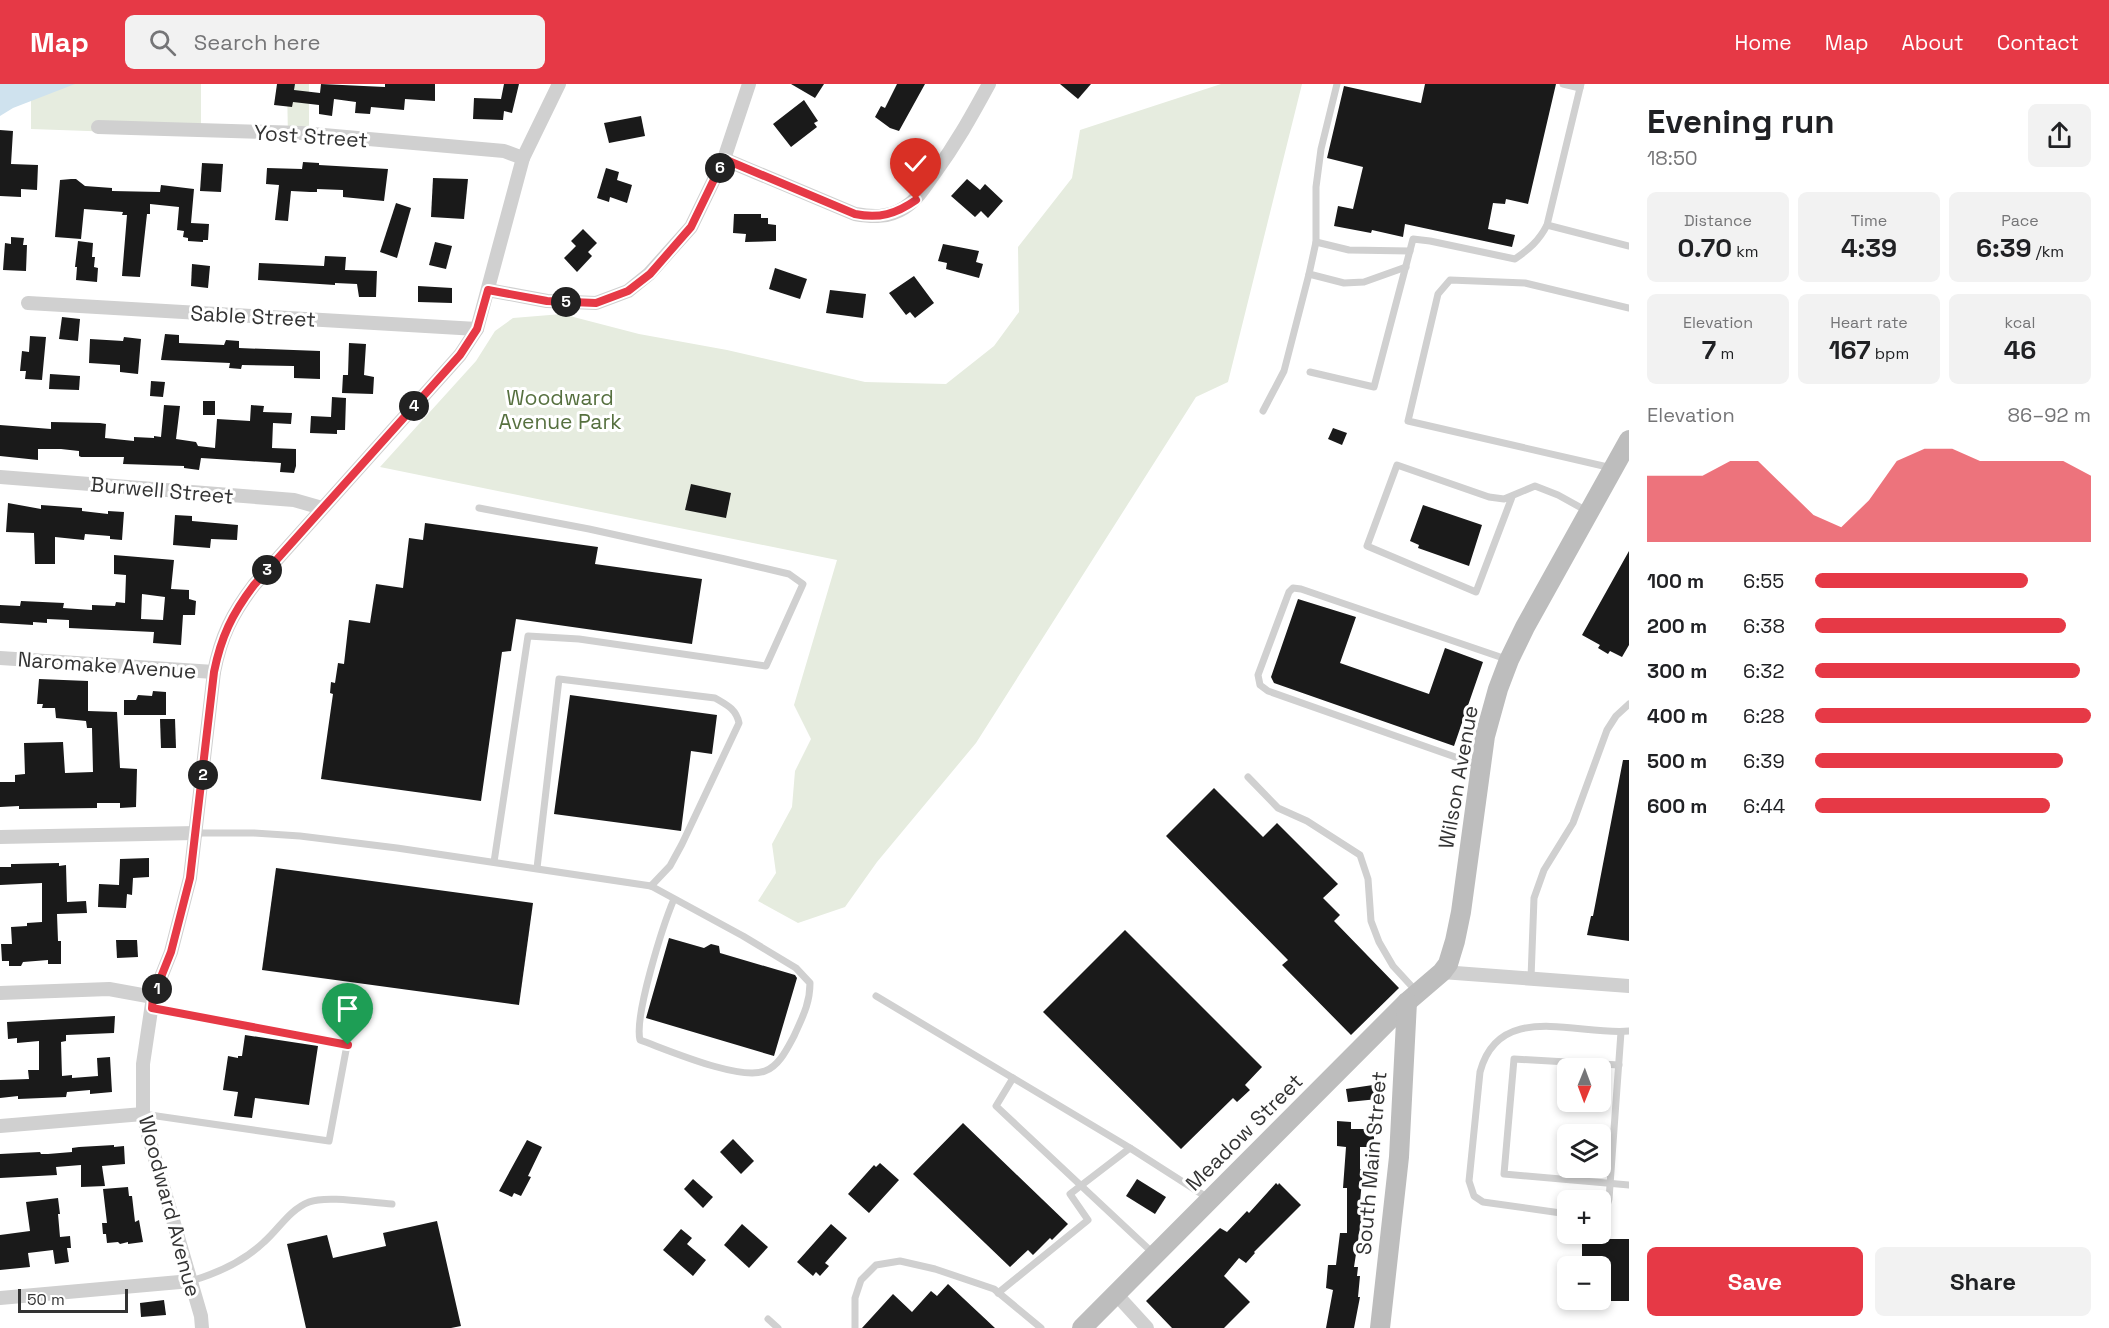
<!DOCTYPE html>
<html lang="en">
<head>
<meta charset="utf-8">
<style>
	body { margin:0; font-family:"Space Grotesk",sans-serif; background:#f2f2f2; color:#202124; height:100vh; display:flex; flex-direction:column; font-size:22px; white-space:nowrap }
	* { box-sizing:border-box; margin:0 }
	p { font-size:20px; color:#757577 }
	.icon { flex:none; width:33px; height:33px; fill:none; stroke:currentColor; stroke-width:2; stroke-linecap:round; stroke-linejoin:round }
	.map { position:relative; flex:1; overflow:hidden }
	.details { display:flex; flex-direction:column; background:#fff; width:480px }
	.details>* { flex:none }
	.needle { width:39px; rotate:181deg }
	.controls { position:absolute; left:1557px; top:974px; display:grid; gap:12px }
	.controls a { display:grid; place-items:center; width:54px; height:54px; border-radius:9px; background:#fff; box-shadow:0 3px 9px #0003; font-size:30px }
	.scale { position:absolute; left:18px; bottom:15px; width:110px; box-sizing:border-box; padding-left:6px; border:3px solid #333; border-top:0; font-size:16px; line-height:21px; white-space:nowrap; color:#333; -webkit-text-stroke:4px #fff; paint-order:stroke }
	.pin { position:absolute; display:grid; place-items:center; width:51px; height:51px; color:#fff; margin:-62px -26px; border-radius:50% 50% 50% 0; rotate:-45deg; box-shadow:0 0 6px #0007 }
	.pin .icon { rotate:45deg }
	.km { position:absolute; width:30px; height:30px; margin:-15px; border-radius:50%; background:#222; color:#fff; font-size:16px; line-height:30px; text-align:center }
	.round { display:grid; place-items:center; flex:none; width:63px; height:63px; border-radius:9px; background:#f2f2f2 }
	.summary { display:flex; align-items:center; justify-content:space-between; height:102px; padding:0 18px }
	h1 { font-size:33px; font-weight:800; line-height:45px }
	.stats { display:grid; grid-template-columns:repeat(3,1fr); gap:9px; height:102px; padding:6px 18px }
	.stats div { display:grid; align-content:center; border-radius:9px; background:#f2f2f2; text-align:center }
	.stats b { font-size:26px; font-weight:800 }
	.stats small { font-size:16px; font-weight:400 }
	.stats p { font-size:16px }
	.chart { height:168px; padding:12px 18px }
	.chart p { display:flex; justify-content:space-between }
	.chart svg { width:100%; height:108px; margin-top:6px; fill:#e63946; opacity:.7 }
	.button { display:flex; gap:12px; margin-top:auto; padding:12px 18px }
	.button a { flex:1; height:69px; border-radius:9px; background:#e63946; color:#fff; font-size:24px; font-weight:800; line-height:69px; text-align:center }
	.button a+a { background:#f2f2f2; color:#202124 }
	ul { padding:0 18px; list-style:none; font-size:20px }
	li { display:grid; grid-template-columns:96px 72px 1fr; align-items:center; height:45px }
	li i { height:15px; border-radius:8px; background:#e63946 }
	header { display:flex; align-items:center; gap:36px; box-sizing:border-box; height:84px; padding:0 30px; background:#e63946; color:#fff }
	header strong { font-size:28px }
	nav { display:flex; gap:33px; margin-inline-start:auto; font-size:21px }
	.search { width:420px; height:54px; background:#f2f2f2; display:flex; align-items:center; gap:15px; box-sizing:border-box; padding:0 21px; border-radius:9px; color:#757577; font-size:22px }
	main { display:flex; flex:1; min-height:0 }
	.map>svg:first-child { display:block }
</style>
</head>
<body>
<header>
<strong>Map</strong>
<div class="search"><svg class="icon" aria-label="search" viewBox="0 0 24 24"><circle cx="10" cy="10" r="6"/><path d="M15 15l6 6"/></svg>Search here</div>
<nav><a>Home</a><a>Map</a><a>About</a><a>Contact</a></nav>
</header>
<main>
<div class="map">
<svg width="1629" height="1244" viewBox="0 0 1629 1244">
	<rect width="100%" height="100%" fill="#fff"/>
	<!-- green -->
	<g fill="#e6ecdf">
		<polygon points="31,0 201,0 201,51 31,45"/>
		<polygon points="287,0 309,0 309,55 288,55"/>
		<polygon points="1221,0 1302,0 1228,298 1196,313 976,659 877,778 845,823 798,839 758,817 776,789 772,760 792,723 795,687 811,655 794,621 837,476 380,383 476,277 495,247 513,234 562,230 639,250 727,266 865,298 946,300 994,262 1019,228 1018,163 1072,94 1080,46"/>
	</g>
	<!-- water -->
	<polygon fill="#cfe2ee" points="0,0 75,0 13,24 0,32"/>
	<!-- building -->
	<g fill="#1a1a1a" fill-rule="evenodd">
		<polygon points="277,0 295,0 294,6 320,9 321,0 385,3 385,0 435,0 435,17 405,15 404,26 371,23 370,30 355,29 356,18 334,15 332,32 319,30 319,21 293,18 292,23 274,21"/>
		<polygon points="504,0 519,0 512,29 504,27 503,36 473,35 474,14 501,15"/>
		<polygon points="791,0 824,0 815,14"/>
		<polygon points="897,0 925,0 899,47 890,44 875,33 881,22 885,24"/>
		<polygon points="1060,0 1091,0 1078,15"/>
		<polygon points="1425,0 1556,0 1528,120 1506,115 1505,120 1493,119 1488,145 1515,151 1512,163 1405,140 1403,153 1372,146 1371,149 1334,142 1338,122 1353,125 1363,83 1327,74 1344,2 1421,19"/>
		<polygon points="804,16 818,37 814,39 817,43 791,63 773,40"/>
		<polygon points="641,32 645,52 609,59 604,39"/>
		<polygon points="0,46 13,47 11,80 38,81 37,106 21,105 21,113 0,112"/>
		<polygon points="303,78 319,79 319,81 388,85 384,117 343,113 343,106 317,105 317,108 310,108 291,107 288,137 275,136 279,101 266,100 267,84 302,85"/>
		<polygon points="202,79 223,80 221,108 200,107"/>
		<polygon points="606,84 619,88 617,96 632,101 627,119 610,113 609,118 597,114"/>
		<polygon points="433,94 468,95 464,135 431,133"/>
		<polygon points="71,95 76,95 85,102 112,104 112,107 160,108 161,101 194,105 191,139 209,140 208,156 203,156 203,158 188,157 188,154 183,153 184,147 177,146 179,123 150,120 150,130 147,130 140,193 122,192 127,131 122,131 123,128 84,125 81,155 55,153 60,96"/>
		<polygon points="967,95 980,106 985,100 1003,117 988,134 981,127 975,133 951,112"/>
		<polygon points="396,119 411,124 397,174 380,168"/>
		<polygon points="734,130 761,130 761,134 768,134 768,140 776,141 776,157 745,158 746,150 733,149"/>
		<polygon points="583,145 597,159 588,168 592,172 577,188 564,174 576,162 571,157"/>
		<polygon points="11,153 24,154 23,161 27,161 26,187 3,186 5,159 11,160"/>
		<polygon points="78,157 93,159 92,173 95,173 94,183 98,184 97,198 76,196 77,183 75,183"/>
		<polygon points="435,158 452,162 446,185 429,181"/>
		<polygon points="943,160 979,167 976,178 983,180 979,194 946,185 947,179 938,177"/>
		<polygon points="325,172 346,173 345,186 377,187 376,213 359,213 357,200 335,199 335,201 258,196 259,179 324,182"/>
		<polygon points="192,180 210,182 208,204 191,202"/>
		<polygon points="775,184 807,195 800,215 769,205"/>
		<polygon points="914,192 934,219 915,234 910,228 906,231 889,209"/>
		<polygon points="418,202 452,204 452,219 418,218"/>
		<polygon points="830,206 866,210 863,234 826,229"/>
		<polygon points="62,233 80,235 78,257 59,255"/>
		<polygon points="165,250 179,251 179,259 224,261 226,256 239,257 239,264 320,267 320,295 294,294 294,282 242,281 241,285 229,284 230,279 161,276"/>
		<polygon points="30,252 46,253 42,296 25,295 26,287 20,287 22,267 29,268"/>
		<polygon points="124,253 141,255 138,290 120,288 120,281 89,279 90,255 123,257"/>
		<polygon points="349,259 366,260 364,291 374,293 373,310 342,309 343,291 348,291"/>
		<polygon points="50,290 80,292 79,306 49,305"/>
		<polygon points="151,297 165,298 163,313 150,312"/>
		<polygon points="332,313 346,314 345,346 337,346 337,350 310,349 311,332 331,333"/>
		<rect x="203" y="317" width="12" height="14"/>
		<polygon points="164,321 180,322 176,355 196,358 198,362 215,364 217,335 250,337 251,321 264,322 263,328 292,329 291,340 273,339 272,364 296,365 296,382 294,389 280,388 281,379 201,374 199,386 184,384 184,382 123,380 124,373 81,373 79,372 79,367 61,365 38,365 38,376 0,372 0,341 51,345 51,338 100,339 106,340 105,354 134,357 134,353 154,354 154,352 161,353"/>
		<polygon points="1333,344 1347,349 1342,361 1328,355"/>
		<polygon points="691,400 731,409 726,434 685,426"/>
		<polygon points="8,419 41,425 41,421 82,424 82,427 108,430 108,427 124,428 122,456 110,455 110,452 85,450 84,456 55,453 55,480 35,480 34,449 6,448"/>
		<polygon points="1423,421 1482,441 1469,482 1418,464 1419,461 1410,457"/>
		<polygon points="175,431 192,432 192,437 238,441 237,456 211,455 210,464 173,461"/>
		<polygon points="425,439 598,463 595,480 702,495 692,560 516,535 511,567 502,568 481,717 321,695 333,610 330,609 331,598 335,599 338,579 344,580 349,536 370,539 376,500 403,504 409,454 423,456"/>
		<polygon points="1629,467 1629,561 1622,573 1610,567 1608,570 1598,564 1600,561 1582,551"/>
		<path d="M114 471 174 476 171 505 189 506V515L196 517 195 531H183L181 561 153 559 154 548 69 544V536L47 535V539L33 538V541L0 539V521L20 522 21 517 64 519 63 524 92 526V521L115 522 116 518 125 519 126 491 114 490ZM142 510 165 513 163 536 141 535Z"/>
		<polygon points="1298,515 1356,533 1340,579 1429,610 1445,564 1483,578 1454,662 1274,599 1271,593"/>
		<polygon points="39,595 88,597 88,627 117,628 120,684 137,685 136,723 120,724 120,719 97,719 97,724 19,725 19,722 0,723 0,698 15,698 15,691 25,690 24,659 63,658 65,689 93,688 92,644 87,644 86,637 56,634 55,624 42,624 43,620 37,620"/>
		<polygon points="153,607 166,608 166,631 124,631 124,616 136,616 138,611 152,612"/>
		<polygon points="570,611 717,631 712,670 691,667 681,747 554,730"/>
		<polygon points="160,635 175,635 176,664 161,664"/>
		<polygon points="1623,676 1629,676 1629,857 1587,851 1591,832 1593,832"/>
		<polygon points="1214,704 1263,753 1277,739 1338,800 1323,814 1340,831 1334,837 1399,904 1351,951 1282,881 1288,876 1166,752"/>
		<polygon points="149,774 149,793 133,794 132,811 127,810 126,824 98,823 99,800 119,801 120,775"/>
		<polygon points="59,779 59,782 66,781 67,818 86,817 87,829 57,830 58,857 61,857 61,880 48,880 48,876 23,878 21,882 9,882 9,877 2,877 1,860 12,860 11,843 27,842 27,839 42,838 42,799 0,801 0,783 11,783 11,780 14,780"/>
		<polygon points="276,784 533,819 519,921 262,886"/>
		<polygon points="1125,846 1262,983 1245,1001 1250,1006 1237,1018 1233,1014 1181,1065 1043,928"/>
		<polygon points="669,854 704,864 711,860 719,862 720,869 795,891 797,894 774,972 646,934"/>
		<polygon points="116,856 137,856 138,873 117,874"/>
		<polygon points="115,932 114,949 66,951 66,957 61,958 62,992 72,991 72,994 98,992 97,974 110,973 112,1008 90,1010 90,1006 67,1008 66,1013 18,1015 18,1012 0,1014 0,996 29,995 28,986 39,986 39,957 17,959 17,954 8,955 7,938"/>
		<polygon points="245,951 318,962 309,1021 255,1014 252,1034 234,1032 238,1008 223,1006 228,972 238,974 238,972 242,972"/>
		<polygon points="1373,1001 1377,1002 1378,1015 1348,1018 1346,1005"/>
		<polygon points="1337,1037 1351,1038 1351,1045 1374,1045 1374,1063 1360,1063 1360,1085 1363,1086 1360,1118 1367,1118 1366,1137 1361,1137 1354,1183 1358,1183 1357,1192 1360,1192 1358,1213 1360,1213 1354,1244 1326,1244 1333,1206 1326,1204 1328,1181 1336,1181 1340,1149 1347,1149 1347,1104 1343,1104 1346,1063 1337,1062"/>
		<polygon points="963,1039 1068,1140 1052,1156 1050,1154 1033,1171 1028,1166 1010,1183 913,1090"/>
		<polygon points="733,1055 754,1077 741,1090 720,1068"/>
		<polygon points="527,1056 542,1063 528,1092 531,1093 521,1112 514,1109 512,1113 499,1107"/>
		<polygon points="114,1061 114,1063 124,1062 125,1080 102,1082 105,1102 81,1103 81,1081 56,1083 57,1091 0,1094 0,1070 40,1068 41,1070 48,1070 72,1068 72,1064 79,1063"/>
		<polygon points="880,1079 899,1096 869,1129 848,1110 874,1081 876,1083"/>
		<polygon points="693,1095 713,1113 703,1124 684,1105"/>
		<polygon points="1137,1095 1166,1113 1155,1130 1126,1112"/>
		<polygon points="1276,1099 1278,1101 1279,1099 1301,1121 1254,1168 1255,1169 1246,1179 1239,1174 1224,1192 1250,1218 1224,1244 1172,1244 1146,1217 1220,1144 1227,1148 1247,1127 1249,1129"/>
		<polygon points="128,1103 129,1112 132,1112 135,1138 139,1136 143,1158 128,1160 128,1158 120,1160 118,1158 107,1159 106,1150 103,1150 102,1139 107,1139 103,1105"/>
		<polygon points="58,1114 60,1130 58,1130 60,1153 70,1152 71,1164 67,1164 69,1178 55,1180 53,1166 28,1169 30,1183 0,1186 0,1151 30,1147 26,1118"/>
		<polygon points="437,1137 461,1242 451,1244 306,1244 287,1160 327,1151 333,1174 386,1162 383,1149"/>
		<polygon points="742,1140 768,1163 749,1184 724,1161"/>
		<polygon points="831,1140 847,1154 825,1179 829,1182 820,1192 816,1188 813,1192 797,1178"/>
		<polygon points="681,1145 692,1154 687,1160 706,1176 693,1192 663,1166"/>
		<polygon points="1582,1155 1629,1155 1629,1217 1600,1217 1600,1182 1582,1182"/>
		<polygon points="948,1200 995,1244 862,1244 893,1210 912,1228 931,1207 937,1212"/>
		<polygon points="164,1216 166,1231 141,1233 140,1219"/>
	</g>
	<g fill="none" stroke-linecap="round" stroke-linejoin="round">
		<!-- lane -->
		<g stroke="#d0d0d0" stroke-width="7">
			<polyline points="1563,0 1580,4"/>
			<polyline points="1547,141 1629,162"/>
			<polyline points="1316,158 1349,166 1410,167"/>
			<polyline points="1309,190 1344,199 1364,198 1406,183"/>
			<path d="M1310 288 1374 303 1413 155 1430 157 1515 175C1529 165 1539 157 1547 141L1581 0"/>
			<polyline points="1263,327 1284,287 1309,190 1316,158 1316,103 1321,65 1337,0"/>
			<polyline points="1612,384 1408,337 1438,210 1450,196 1525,199 1629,224"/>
			<polyline points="1512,413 1476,508 1367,462 1397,381 1489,413 1504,415 1535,402 1558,411 1587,427"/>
			<polyline points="479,424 589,445 725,475 789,490 803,500 766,582 579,555 528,552 494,778"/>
			<polyline points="1478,681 1268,607 1260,601 1258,591 1289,508 1293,504 1301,505 1509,576"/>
			<polyline points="1248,693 1278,724 1307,737 1360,771 1368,795 1371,837 1379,858 1393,882 1416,907"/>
			<path d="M196 749H254L300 752 397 764 651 802 743 852 796 884 810 899C810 920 802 934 794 952 787 965 779 982 765 987 739 997 668 966 640 956 634 932 663 841 674 815"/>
			<path d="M537 784 559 595 715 614C727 621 736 625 739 639L682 760 670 782 651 802"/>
			<polyline points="1531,894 1534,814 1544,786 1573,739 1607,646 1616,632 1629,620"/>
			<polyline points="876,912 1130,1064"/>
			<polyline points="1619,981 1514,975 1504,1090 1629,1101"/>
			<polyline points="1013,994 996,1022 1154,1170"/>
			<polyline points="143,1030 329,1057 347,961 151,924"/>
			<polyline points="1600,1129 1606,1125 1609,1115 1621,948"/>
			<path d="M1568 1130 1483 1118 1474 1112 1469 1097 1480 988C1499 916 1578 952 1629 947"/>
			<path d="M191 1197C218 1189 243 1178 264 1158 279 1145 289 1126 309 1118 327 1111 371 1119 392 1120"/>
			<polyline points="998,1209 1088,1136 1070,1110 1130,1064 1208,1114"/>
			<polyline points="768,1235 778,1244"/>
			<polyline points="855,1244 855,1214 861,1196 876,1181 900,1177 935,1185 994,1205 1041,1244"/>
		</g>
		<!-- street -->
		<g stroke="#d0d0d0" stroke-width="14">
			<polyline points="98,43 301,49 504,67 523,74"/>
			<path d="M724 75 855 130C872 133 888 134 904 124 917 116 925 103 934 90 956 60 971 33 989 0"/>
			<polyline points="488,206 547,217 596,219 628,207 649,190 691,143 724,75 749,0"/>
			<polyline points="28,219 477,245"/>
			<polyline points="0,393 294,416 322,424"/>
			<polyline points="0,574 214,588"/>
			<polyline points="0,753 196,749"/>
			<polyline points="1442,888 1629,902"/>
			<polyline points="0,909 109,905 153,913"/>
			<polyline points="0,1042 143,1030"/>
			<polyline points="1116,1210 1147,1244"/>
			<polyline points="0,1214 191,1197"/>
			<path d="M202 1244 201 1232 147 1047 143 1030V980L153 913 171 868 190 794 214 588C221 552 232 530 254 501L460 271 477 245 523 74 559 0"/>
		</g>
		<!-- secondary -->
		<g stroke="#bdbdbd" stroke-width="20">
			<polyline points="1082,1244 1407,918 1442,888 1448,880 1455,857 1461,828 1485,652 1498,605 1509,576 1525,543 1629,356"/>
			<polyline points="1380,1244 1399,1073 1407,918"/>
		</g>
	</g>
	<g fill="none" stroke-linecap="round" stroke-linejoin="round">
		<!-- route casing -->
		<g stroke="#fff" stroke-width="12">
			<path id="route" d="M348 961 152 924 153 913 171 868 190 794 214 588C221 553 232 530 254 501L460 271 477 245 488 206 547 217 596 219 628 207 650 190 691 143 724 75 855 130C879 135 896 130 916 116"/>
		</g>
		<!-- route -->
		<use href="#route" stroke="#e63946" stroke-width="8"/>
	</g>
	<g text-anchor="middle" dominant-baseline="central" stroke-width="6" stroke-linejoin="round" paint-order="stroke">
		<!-- street labels -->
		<g font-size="21" fill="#333" stroke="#fff">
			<text transform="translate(311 52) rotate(4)">Yost Street</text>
			<text transform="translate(253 232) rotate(3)">Sable Street</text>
			<text transform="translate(162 406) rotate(5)">Burwell Street</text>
			<text transform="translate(107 581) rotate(4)">Naromake Avenue</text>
			<text transform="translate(1458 693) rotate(-80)">Wilson Avenue</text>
			<text transform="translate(1244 1048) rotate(-45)">Meadow Street</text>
			<text transform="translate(1371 1079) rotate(-85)">South Main Street</text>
			<text transform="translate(170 1122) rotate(75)">Woodward Avenue</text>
		</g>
		<!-- park labels -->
		<g font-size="21" fill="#56703f" stroke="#fff">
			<text x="560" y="313">Woodward<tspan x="560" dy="24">Avenue Park</tspan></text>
		</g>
	</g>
</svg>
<div class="controls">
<a><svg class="needle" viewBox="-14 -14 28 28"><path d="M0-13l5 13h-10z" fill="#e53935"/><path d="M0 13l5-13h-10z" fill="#757577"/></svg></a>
<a><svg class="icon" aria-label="layers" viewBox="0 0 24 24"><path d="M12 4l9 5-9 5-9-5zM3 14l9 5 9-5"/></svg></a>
<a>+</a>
<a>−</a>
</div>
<div class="scale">50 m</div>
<div class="pin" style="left:348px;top:961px;background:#1e9e55"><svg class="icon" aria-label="arrive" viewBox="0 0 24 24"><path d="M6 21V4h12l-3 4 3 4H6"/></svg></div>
<div class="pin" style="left:916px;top:116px;background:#d93025"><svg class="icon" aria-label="check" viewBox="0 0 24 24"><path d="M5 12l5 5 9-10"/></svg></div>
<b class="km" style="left:157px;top:905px">1</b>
<b class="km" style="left:203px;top:691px">2</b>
<b class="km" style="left:267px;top:486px">3</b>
<b class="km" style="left:414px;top:322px">4</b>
<b class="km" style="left:566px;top:218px">5</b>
<b class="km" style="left:720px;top:84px">6</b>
</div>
<section class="details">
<div class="summary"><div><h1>Evening run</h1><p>18:50</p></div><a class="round"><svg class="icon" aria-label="share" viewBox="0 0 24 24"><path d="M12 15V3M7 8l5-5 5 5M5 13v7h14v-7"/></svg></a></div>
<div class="stats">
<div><p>Distance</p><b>0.70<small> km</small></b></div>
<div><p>Time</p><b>4:39</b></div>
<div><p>Pace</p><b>6:39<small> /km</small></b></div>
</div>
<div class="stats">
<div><p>Elevation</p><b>7<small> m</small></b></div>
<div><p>Heart rate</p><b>167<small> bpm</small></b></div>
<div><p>kcal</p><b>46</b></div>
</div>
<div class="chart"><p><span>Elevation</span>86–92 m</p>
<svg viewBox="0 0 160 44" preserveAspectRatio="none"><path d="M0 44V17L10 17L20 17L30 11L40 11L50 22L60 33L70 38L80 27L90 11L100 6L110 6L120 11L130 11L140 11L150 11L160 17V44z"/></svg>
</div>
<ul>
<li><b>100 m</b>6:55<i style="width:77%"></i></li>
<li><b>200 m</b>6:38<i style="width:91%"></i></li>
<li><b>300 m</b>6:32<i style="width:96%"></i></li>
<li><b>400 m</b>6:28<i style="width:100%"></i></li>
<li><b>500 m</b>6:39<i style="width:90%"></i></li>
<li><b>600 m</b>6:44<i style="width:85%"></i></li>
</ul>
<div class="button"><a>Save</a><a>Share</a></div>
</section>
</main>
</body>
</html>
